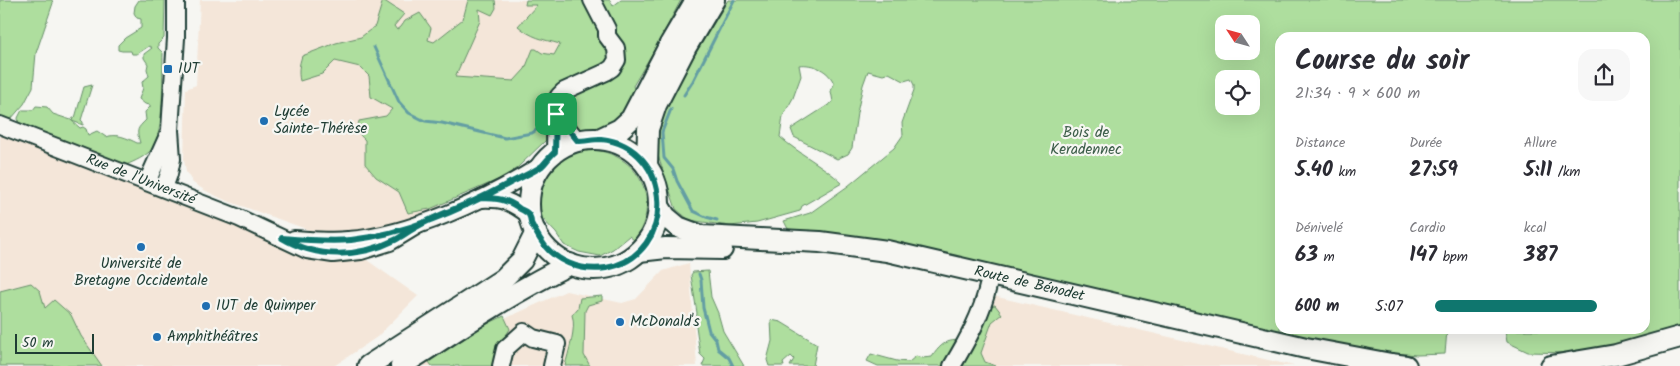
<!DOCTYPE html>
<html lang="fr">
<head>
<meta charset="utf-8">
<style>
	body { margin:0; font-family:Kalam,sans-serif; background:#f7f7f7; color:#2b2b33; height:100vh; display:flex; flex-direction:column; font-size:19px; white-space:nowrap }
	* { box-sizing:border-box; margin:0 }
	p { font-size:16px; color:#7c7c81 }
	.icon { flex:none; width:28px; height:28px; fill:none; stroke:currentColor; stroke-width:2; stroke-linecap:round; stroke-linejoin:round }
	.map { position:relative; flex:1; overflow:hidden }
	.sheet { position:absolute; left:1275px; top:32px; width:375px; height:302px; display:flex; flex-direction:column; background:#fff; border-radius:15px; box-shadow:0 5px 20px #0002 }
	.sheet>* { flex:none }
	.needle { width:32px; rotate:306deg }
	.tools { position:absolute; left:1215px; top:15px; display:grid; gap:10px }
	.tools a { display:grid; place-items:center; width:45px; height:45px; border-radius:10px; background:#fff; box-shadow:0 5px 20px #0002; font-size:25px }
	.scale { position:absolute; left:15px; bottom:12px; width:79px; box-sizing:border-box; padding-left:5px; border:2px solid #1f3d34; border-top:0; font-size:14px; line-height:18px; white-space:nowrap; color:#1f3d34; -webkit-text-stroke:4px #f6f6f2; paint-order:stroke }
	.pin { position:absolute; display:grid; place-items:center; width:42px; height:42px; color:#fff; margin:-21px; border-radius:10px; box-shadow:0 2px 8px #0006 }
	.round { display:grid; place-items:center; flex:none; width:52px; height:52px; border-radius:15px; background:#f7f7f7 }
	.headline { display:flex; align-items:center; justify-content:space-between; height:85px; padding:0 20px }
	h1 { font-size:28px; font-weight:600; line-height:38px }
	.metrics { display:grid; grid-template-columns:repeat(3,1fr); gap:8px; height:85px; padding:5px 20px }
	.metrics div { display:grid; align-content:center }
	.metrics b { font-size:21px; font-weight:600 }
	.metrics small { font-size:14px; font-weight:400 }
	.metrics p { font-size:14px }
	ul { padding:0 20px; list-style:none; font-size:16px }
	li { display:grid; grid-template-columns:80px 60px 1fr; align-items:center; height:38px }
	li i { height:12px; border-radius:6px; background:#0f766e }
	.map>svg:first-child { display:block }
</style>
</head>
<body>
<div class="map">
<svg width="1680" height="366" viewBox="0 0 1680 366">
	<rect width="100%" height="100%" fill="#f6f6f2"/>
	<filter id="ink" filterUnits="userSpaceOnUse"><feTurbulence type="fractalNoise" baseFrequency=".02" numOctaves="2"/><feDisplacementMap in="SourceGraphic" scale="10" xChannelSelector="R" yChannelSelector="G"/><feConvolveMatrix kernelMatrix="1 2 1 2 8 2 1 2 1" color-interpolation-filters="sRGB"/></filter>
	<g filter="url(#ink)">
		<!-- built -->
		<g fill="#f4e6d9">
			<polygon points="200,0 587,0 556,82 503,171 422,216 382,229 338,233 309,230 225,200 206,191 193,183 186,172 184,159 186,89 196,85"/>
			<polygon points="0,135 12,138 231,223 296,253 364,258 418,296 377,337 334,366 92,366 0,307"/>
			<polygon points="689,263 697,366 418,366 456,341 566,291 622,303 636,299 663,271"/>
			<polygon points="993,296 1294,366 962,366"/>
		</g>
		<!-- green -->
		<g fill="#aede9e" stroke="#668e69" fill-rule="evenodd">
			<polygon points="0,0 52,0 53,3 36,53 33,87 24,104 11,119 0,119"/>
			<path d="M139 0H165L164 38 158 44V48L163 53C162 76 165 131 152 149 145 157 135 161 126 165L19 125 18 118 22 110H33L36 106 47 107 53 114 71 120 80 128 83 127 86 129 88 135 97 131 106 137C117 133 127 138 137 143H140C136 129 137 129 146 120L145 112 150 107V105L145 104 139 99 143 88 142 82 149 76 147 69 148 64 144 58V54L152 48 149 46 137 54H132L131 51H122L118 50V45L125 38 141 28V19L137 18 134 13 135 6Z"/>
			<path d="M383 0 404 14 394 26 397 30 401 27 405 21 420 13 431 28 428 40 434 42 463 19 468 0H495L496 8 492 15 479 9 480 21 455 77 514 81 525 69 533 49H536L542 53 554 55 560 44C542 39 532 38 518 26L537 5H525L526 0H610L613 6 621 0H681L656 47 633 86 636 93 624 115 594 134H581L563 101 562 86 552 91C543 110 543 119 546 140L517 168 502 178 430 209 408 213 399 192 376 177 365 164V140C358 134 357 130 359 121L386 116 392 109 371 97 369 76 360 67 335 61 322 74 300 81C298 72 299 65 302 56L336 43 361 37 375 26Z"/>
			<path d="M728 0H1680V330L1628 343 1570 353 1528 352 1507 342 1505 330H1645V38H1280V330H1447L1445 354 1417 355 1359 350 857 237 788 229 784 221 810 213 848 186 894 148 903 135 902 123 914 90V85L911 79 904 81 889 73 883 75 868 71 863 85 857 113 852 148 848 154 837 159 794 137 791 129 833 102 831 91 834 84C830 71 813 63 799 65L801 76 793 98 783 116 780 137C799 154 823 165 842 183L802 206 800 211 757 223 730 226 689 220 676 209 660 162 655 145 656 131 666 102ZM1224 24H1251V51H1224ZM1224 79H1251V106H1224Z"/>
			<polygon points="92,85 81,120 83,122 83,125 72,121 73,118 75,118 84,87"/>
			<path d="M585 150C635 148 665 199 634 240L629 236 613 249 600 256 579 252 564 245 556 233 539 215 538 198 542 183 547 172 560 160 571 153Z"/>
			<polygon points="708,271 711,297 718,313 723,331 744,366 702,366 705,359 700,354 696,326 697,313 691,275 693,272"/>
			<polygon points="31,283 40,291 45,308 54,300 71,315 81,336 102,366 0,366 0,291"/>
			<path d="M602 296V301L588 305 585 311 584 355 590 366H565C568 353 577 327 572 315L578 308 580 298Z"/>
			<path d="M995 305 1002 314 992 322 981 353 985 362 996 366H878L867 361 871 354 897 361 909 362 916 356 922 358 932 357C945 337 953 340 975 341L989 306Z"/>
			<polygon points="504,316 510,329 505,337 496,345 493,366 432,366 429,362 485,325"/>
			<polygon points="771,320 781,322 817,344 813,366 790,366 794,359 791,356 783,363 784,366 769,366 767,360 772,341"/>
		</g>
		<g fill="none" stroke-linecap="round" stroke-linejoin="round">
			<!-- stream -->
			<g stroke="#639ea3" stroke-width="3">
				<polyline points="374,47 399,102 409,113 425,121 442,123 505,138 532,133 541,127"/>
				<polyline points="684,95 693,81 734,0"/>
				<polyline points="671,109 662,132 664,158 673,169 677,181 693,211 706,217 717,220"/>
				<polyline points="699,274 701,280 703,308 707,323 709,331 716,340 718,349 729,358 733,366"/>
			</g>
			<!-- minor casing -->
			<g stroke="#1f3d34" stroke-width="20">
				<g id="minor">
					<polyline points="556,114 578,141"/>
					<path id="s1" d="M0 125 239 218 307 250 333 254 361 251 390 242 418 225"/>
					<polyline points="555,152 556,101 559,96 564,91 606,72 612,68 617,60 616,48 607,36 607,29 592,0"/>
					<polyline points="147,182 170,131"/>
					<polyline points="164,188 169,174 172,159 170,130 176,38 176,0"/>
					<path d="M481 199C504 198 512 202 529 215"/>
					<path d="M294 239C312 240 330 242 348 240 410 236 490 198 542 165"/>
					<polyline points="501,366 505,349 524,332 533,338 557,344 552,366"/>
					<path d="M952 366C967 341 982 314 988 286"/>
				</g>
			</g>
			<!-- major casing -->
			<g stroke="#1f3d34" stroke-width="24">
				<g id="major">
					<polyline points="599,139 620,129 631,119 670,44 696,0"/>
					<circle cx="594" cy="204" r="65"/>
					<polyline points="647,166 648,129 656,105 686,47 714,0"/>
					<path id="s2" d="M659 206 666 217 678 227 702 236 820 242 887 251 1306 348 1391 364 1406 366"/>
					<polyline points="639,251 666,248 722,249"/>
					<polyline points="368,366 503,279 522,260 536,232"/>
					<path d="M401 366C456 330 511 293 570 264"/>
					<polyline points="1551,366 1616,355 1680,337"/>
				</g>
			</g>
			<!-- minor -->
			<use href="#minor" stroke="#f6f6f2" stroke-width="16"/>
			<!-- major -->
			<use href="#major" stroke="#f6f6f2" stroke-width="20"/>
		</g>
	</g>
	<g fill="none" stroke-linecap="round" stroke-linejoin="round" filter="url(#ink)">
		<!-- route casing -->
		<g stroke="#fff" stroke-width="10">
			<path id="route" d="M556 114 555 152C550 156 546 162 542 166 532 173 519 178 508 184 459 210 406 234 351 240 328 242 305 240 282 238 317 259 359 258 395 240 403 236 410 230 418 226 438 215 460 207 481 198 496 198 508 199 520 209 523 210 528 213 529 215 531 218 531 220 531 223 534 229 537 234 540 239 553 261 581 272 606 268 679 255 674 146 601 139 593 139 585 141 578 141L556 114"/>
		</g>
		<!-- route -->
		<use href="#route" stroke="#0f766e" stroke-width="6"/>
	</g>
	<!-- markers -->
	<g fill="#1f6fb2" stroke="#f6f6f2" stroke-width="2">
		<rect x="163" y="64" width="10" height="10" rx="2.5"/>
		<circle cx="264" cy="121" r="5"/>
		<circle cx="141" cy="247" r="5"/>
		<circle cx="206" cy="306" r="5"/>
		<circle cx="620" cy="322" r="5"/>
		<circle cx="157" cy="337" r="5"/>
	</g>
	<g text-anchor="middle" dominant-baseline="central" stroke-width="4.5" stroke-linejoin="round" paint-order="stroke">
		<!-- poi labels -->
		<g font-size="15" fill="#1f3d34" stroke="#f6f6f2" text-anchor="start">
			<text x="178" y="69">IUT</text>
			<text x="274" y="112">Lycée<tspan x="274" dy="17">Sainte-Thérèse</tspan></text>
			<text x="141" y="264" text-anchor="middle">Université de<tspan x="141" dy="17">Bretagne Occidentale</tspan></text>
			<text x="216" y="306">IUT de Quimper</text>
			<text x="630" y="322">McDonald's</text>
			<text x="167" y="337">Amphithéâtres</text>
		</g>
		<!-- park labels -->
		<g font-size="15" fill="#3c5d49" stroke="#f6f6f2">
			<text x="1086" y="133">Bois de<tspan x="1086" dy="17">Keradennec</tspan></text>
		</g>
		<!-- street labels -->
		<g font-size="15" fill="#1f3d34" stroke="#f6f6f2">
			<text stroke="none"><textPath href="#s1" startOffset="151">Rue de l'Université</textPath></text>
			<text stroke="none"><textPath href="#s2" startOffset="386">Route de Bénodet</textPath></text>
		</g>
	</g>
</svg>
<div class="tools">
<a><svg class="needle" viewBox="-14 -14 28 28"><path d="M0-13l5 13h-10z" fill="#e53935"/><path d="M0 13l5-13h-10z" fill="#7c7c81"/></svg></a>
<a><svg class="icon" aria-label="locate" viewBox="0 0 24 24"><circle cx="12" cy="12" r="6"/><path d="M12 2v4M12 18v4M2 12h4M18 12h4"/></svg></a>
</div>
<div class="scale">50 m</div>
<div class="pin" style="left:556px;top:114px;background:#1e9e55"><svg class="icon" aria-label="arrive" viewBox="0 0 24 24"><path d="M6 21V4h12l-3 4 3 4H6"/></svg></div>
<section class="sheet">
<div class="headline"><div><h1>Course du soir</h1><p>21:34 · 9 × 600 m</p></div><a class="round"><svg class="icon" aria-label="share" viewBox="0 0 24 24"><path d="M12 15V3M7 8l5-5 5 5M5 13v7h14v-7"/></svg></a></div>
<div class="metrics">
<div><p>Distance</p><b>5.40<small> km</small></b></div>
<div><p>Durée</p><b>27:59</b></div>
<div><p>Allure</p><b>5:11<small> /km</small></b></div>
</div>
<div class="metrics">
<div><p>Dénivelé</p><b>63<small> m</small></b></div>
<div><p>Cardio</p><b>147<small> bpm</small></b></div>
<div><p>kcal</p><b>387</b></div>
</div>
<ul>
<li><b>600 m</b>5:07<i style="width:83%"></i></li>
</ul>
</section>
</div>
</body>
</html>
